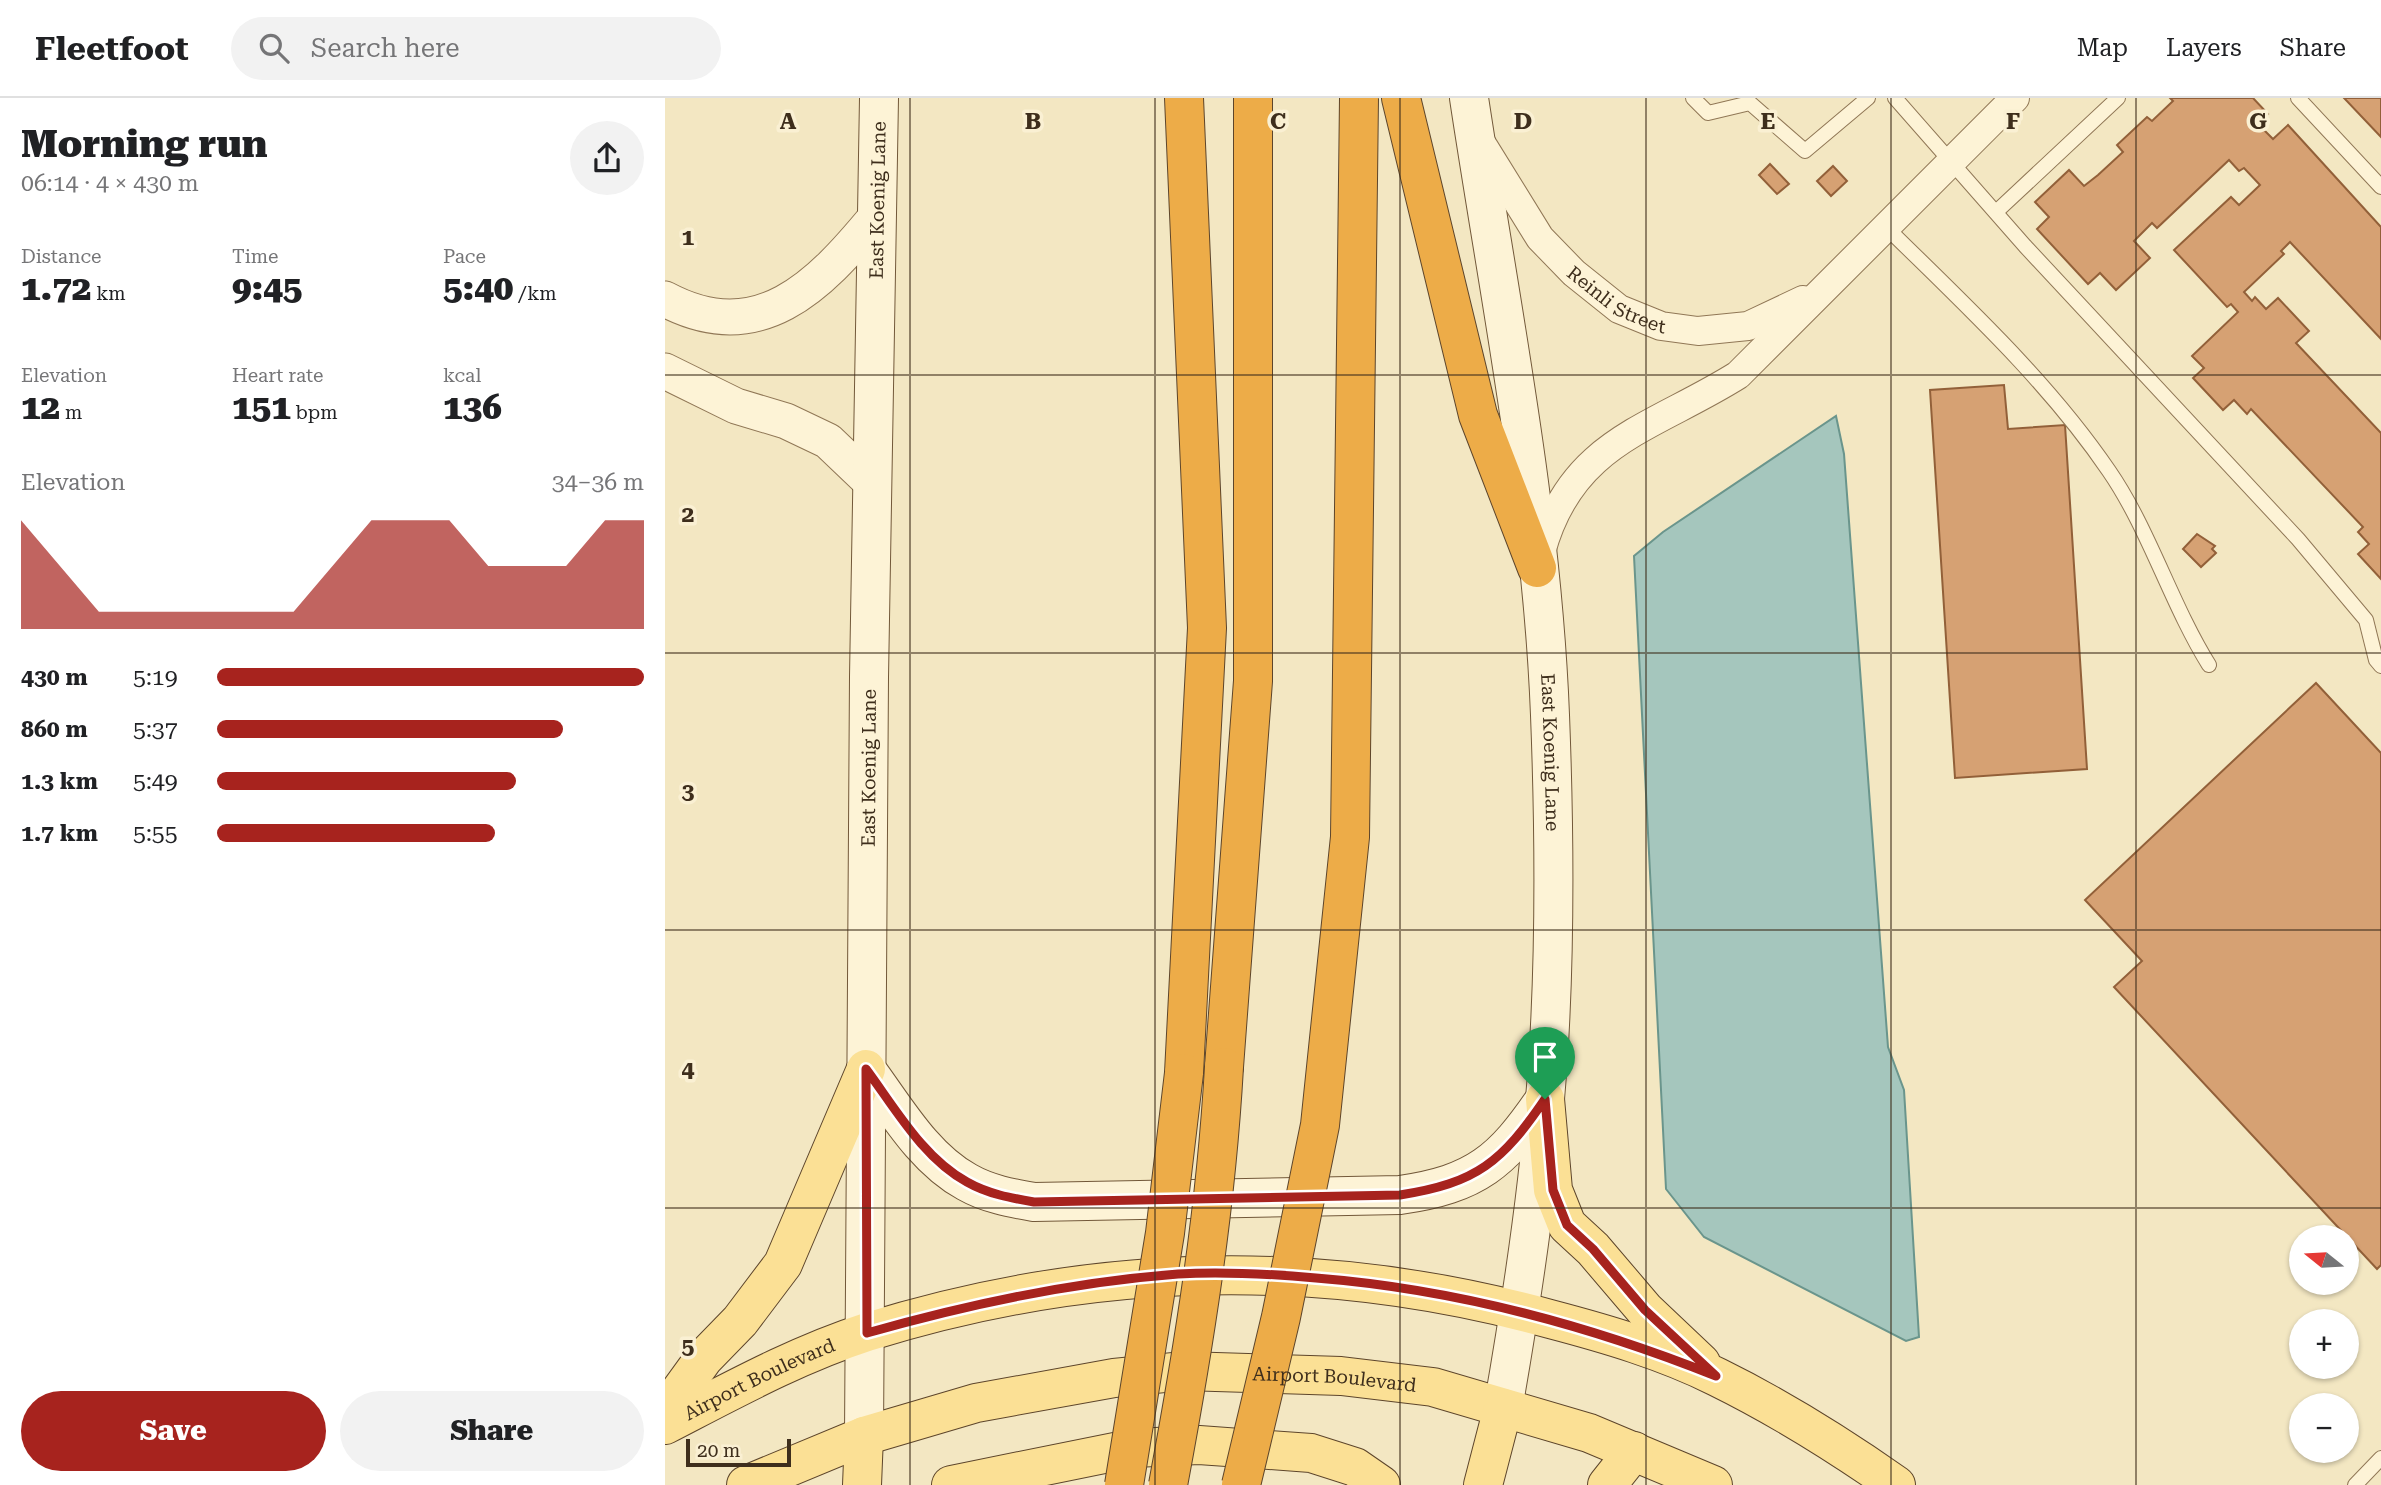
<!DOCTYPE html>
<html lang="en">
<head>
<meta charset="utf-8">
<style>
	body { margin:0; font-family:"Roboto Serif",serif; background:#f2f2f2; color:#202124; height:100vh; display:flex; flex-direction:column; font-size:26px; white-space:nowrap }
	* { box-sizing:border-box; margin:0 }
	p { font-size:23px; color:#757577 }
	.icon { flex:none; width:38px; height:38px; fill:none; stroke:currentColor; stroke-width:2; stroke-linecap:round; stroke-linejoin:round }
	.map { position:relative; flex:1; overflow:hidden }
	.panel { display:flex; flex-direction:column; background:#fff; width:665px }
	.panel>* { flex:none }
	.needle { width:46px; rotate:288deg }
	.tools { position:absolute; left:1624px; top:1127px; display:grid; gap:14px }
	.tools a { display:grid; place-items:center; width:70px; height:70px; border-radius:50%; background:#fff; box-shadow:0 2px 5px #0004; font-size:35px }
	.scale { position:absolute; left:21px; bottom:18px; width:105px; box-sizing:border-box; padding-left:7px; border:4px solid #3e2e1c; border-top:0; font-size:19px; line-height:24px; white-space:nowrap; color:#3e2e1c; -webkit-text-stroke:5px #faf0d3; paint-order:stroke }
	.pin { position:absolute; display:grid; place-items:center; width:60px; height:60px; color:#fff; margin:-72px -30px; border-radius:50% 50% 50% 0; rotate:-45deg; box-shadow:0 0 7px #0007 }
	.pin .icon { rotate:45deg }
	.round { display:grid; place-items:center; flex:none; width:74px; height:74px; border-radius:37px; background:#f2f2f2 }
	.overview { display:flex; align-items:center; justify-content:space-between; height:119px; padding:0 21px }
	h1 { font-size:38px; font-weight:800; line-height:52px }
	.figures { display:grid; grid-template-columns:repeat(3,1fr); gap:10px; height:119px; padding:7px 21px }
	.figures div { display:grid; align-content:center }
	.figures b { font-size:35px; font-weight:800 }
	.figures small { font-size:19px; font-weight:400 }
	.figures p { font-size:19px }
	.chart { height:196px; padding:14px 21px }
	.chart p { display:flex; justify-content:space-between }
	.chart svg { width:100%; height:126px; margin-top:7px; fill:#a7231e; opacity:.7 }
	.action { display:flex; gap:14px; margin-top:auto; padding:14px 21px }
	.action a { flex:1; height:80px; border-radius:42px; background:#a7231e; color:#fff; font-size:28px; font-weight:800; line-height:80px; text-align:center }
	.action a+a { background:#f2f2f2; color:#202124 }
	ul { padding:0 21px; list-style:none; font-size:23px }
	li { display:grid; grid-template-columns:112px 84px 1fr; align-items:center; height:52px }
	li i { height:18px; border-radius:9px; background:#a7231e }
	header { display:flex; align-items:center; gap:42px; box-sizing:border-box; height:98px; padding:0 35px; background:#fff; border-bottom:2px solid #e0e0e0 }
	header strong { font-size:33px }
	nav { display:flex; gap:38px; margin-inline-start:auto; font-size:24px }
	.search { width:490px; height:63px; background:#f2f2f2; display:flex; align-items:center; gap:18px; box-sizing:border-box; padding:0 24px; border-radius:38px; color:#757577; font-size:26px }
	main { display:flex; flex:1; min-height:0 }
	.map>svg:first-child { display:block }
</style>
</head>
<body>
<header>
<strong>Fleetfoot</strong>
<div class="search"><svg class="icon" aria-label="search" viewBox="0 0 24 24"><circle cx="10" cy="10" r="6"/><path d="M15 15l6 6"/></svg>Search here</div>
<nav><a>Map</a><a>Layers</a><a>Share</a></nav>
</header>
<main>
<section class="panel">
<div class="overview"><div><h1>Morning run</h1><p>06:14 · 4 × 430 m</p></div><a class="round"><svg class="icon" aria-label="share" viewBox="0 0 24 24"><path d="M12 15V3M7 8l5-5 5 5M5 13v7h14v-7"/></svg></a></div>
<div class="figures">
<div><p>Distance</p><b>1.72<small> km</small></b></div>
<div><p>Time</p><b>9:45</b></div>
<div><p>Pace</p><b>5:40<small> /km</small></b></div>
</div>
<div class="figures">
<div><p>Elevation</p><b>12<small> m</small></b></div>
<div><p>Heart rate</p><b>151<small> bpm</small></b></div>
<div><p>kcal</p><b>136</b></div>
</div>
<div class="chart"><p><span>Elevation</span>34–36 m</p>
<svg viewBox="0 0 160 44" preserveAspectRatio="none"><path d="M0 44V6L10 22L20 38L30 38L40 38L50 38L60 38L70 38L80 22L90 6L100 6L110 6L120 22L130 22L140 22L150 6L160 6V44z"/></svg>
</div>
<ul>
<li><b>430 m</b>5:19<i style="width:100%"></i></li>
<li><b>860 m</b>5:37<i style="width:81%"></i></li>
<li><b>1.3 km</b>5:49<i style="width:70%"></i></li>
<li><b>1.7 km</b>5:55<i style="width:65%"></i></li>
</ul>
<div class="action"><a>Save</a><a>Share</a></div>
</section>
<div class="map">
<svg width="1716" height="1387" viewBox="0 0 1716 1387">
	<rect width="100%" height="100%" fill="#f3e7c2"/>
	<!-- water -->
	<polygon fill="#a5c6bd" stroke="#6a958c" stroke-width="2" points="1171,318 1179,356 1223,949 1239,992 1254,1239 1241,1243 1039,1139 1001,1091 969,458 998,434"/>
	<!-- building -->
	<g fill="#d6a173" stroke="#926039" stroke-width="2">
		<polygon points="1505,0 1588,0 1603,16 1593,26 1608,41 1623,27 1716,129 1716,241 1625,144 1616,153 1619,156 1579,194 1587,203 1590,199 1601,211 1613,200 1644,233 1631,245 1716,335 1716,481 1693,456 1704,446 1693,434 1698,429 1586,311 1582,316 1569,302 1558,312 1528,280 1539,270 1527,258 1573,214 1566,206 1562,209 1509,152 1566,99 1574,107 1595,87 1579,70 1574,73 1564,62 1492,130 1487,125 1469,143 1485,160 1451,192 1435,175 1423,186 1372,131 1384,119 1370,104 1404,72 1419,88 1433,77 1458,54 1452,47 1482,19 1487,23 1508,3"/>
		<polygon points="1679,0 1716,0 1716,39"/>
		<polygon points="1105,66 1124,86 1112,96 1094,77"/>
		<polygon points="1168,68 1182,83 1166,98 1152,83"/>
		<polygon points="1339,287 1343,331 1400,327 1422,671 1290,680 1265,292"/>
		<polygon points="1532,436 1550,448 1547,451 1551,455 1536,469 1518,451"/>
		<polygon points="1651,585 1716,655 1716,1167 1712,1171 1449,889 1477,863 1420,802"/>
	</g>
	<g fill="none" stroke-linecap="round" stroke-linejoin="round">
		<!-- service casing -->
		<g stroke="#907756" stroke-width="16">
			<g id="service">
				<polyline points="1028,0 1043,15 1085,5 1140,53 1203,0"/>
				<polyline points="1230,0 1360,148 1633,441 1701,522 1711,562 1716,568"/>
				<polyline points="1633,0 1716,89"/>
				<polyline points="1331,114 1453,0"/>
				<path d="M1221 129C1299 206 1382 282 1444 373 1484 431 1506 506 1544 567"/>
				<polyline points="1690,1387 1716,1360"/>
			</g>
		</g>
		<!-- minor casing -->
		<g stroke="#907756" stroke-width="30">
			<g id="minor">
				<path id="s1" d="M815 43 875 140 909 175 954 211 996 228 1033 233 1083 228 1138 202"/>
				<path d="M876 454C906 343 987 331 1073 277L1350 0"/>
			</g>
		</g>
		<!-- tertiary casing -->
		<g stroke="#907756" stroke-width="37">
			<g id="tertiary">
				<path d="M0 201C94 251 154 188 211 119"/>
				<polyline points="0,273 71,308 121,323 163,343 207,385"/>
			</g>
		</g>
		<!-- secondary casing -->
		<g stroke="#725839" stroke-width="40">
			<g id="secondary">
				<path id="s2" d="M804 0C835 205 877 410 885 617 890 745 891 874 880 1001 872 1105 856 1207 838 1310"/>
				<path d="M201 971C230 1010 258 1060 302 1084 323 1096 346 1100 369 1104L735 1097C811 1086 837 1064 880 1001"/>
				<path id="s3" d="M199 1338 204 579 214 0"/>
			</g>
		</g>
		<!-- primary casing -->
		<g stroke="#5d452b" stroke-width="40">
			<g id="primary">
				<polyline points="880,1001 888,1092 902,1127 928,1151 980,1212 1036,1265"/>
				<polyline points="0,1314 39,1260 75,1223 118,1166 201,971"/>
				<path id="s4" d="M0 1327C66 1293 131 1257 202 1234 430 1163 656 1158 885 1221 942 1236 1000 1253 1052 1279 1115 1310 1174 1347 1231 1387"/>
				<path id="s5" d="M81 1387 199 1338 311 1305 449 1280 519 1273 676 1278 768 1289 924 1335 1048 1387"/>
				<polyline points="197,1387 199,1338"/>
				<polyline points="286,1387 469,1350 534,1347 646,1355 690,1369 716,1387"/>
				<polyline points="818,1387 838,1310"/>
				<polyline points="942,1387 969,1353"/>
			</g>
		</g>
		<!-- motorway casing -->
		<g stroke="#5d452b" stroke-width="40">
			<g id="motorway">
				<polyline points="736,0 813,317 872,470"/>
				<polyline points="559,969 588,583 588,0"/>
				<polyline points="519,975 542,530 519,0"/>
			</g>
		</g>
		<!-- service -->
		<use href="#service" stroke="#fdf3d6" stroke-width="14"/>
		<!-- minor -->
		<use href="#minor" stroke="#fdf3d6" stroke-width="28"/>
		<!-- tertiary -->
		<use href="#tertiary" stroke="#fdf3d6" stroke-width="35"/>
		<!-- secondary -->
		<use href="#secondary" stroke="#fdf3d6" stroke-width="38"/>
		<!-- primary -->
		<use href="#primary" stroke="#fbe095" stroke-width="38"/>
		<!-- motorway -->
		<use href="#motorway" stroke="#edac48" stroke-width="38"/>
		<!-- motorway-bridge casing -->
		<g stroke="#5d452b" stroke-width="40" stroke-linecap="butt">
			<g id="motorway-bridge">
				<polyline points="459,1387 500,1135 519,975"/>
				<path d="M503 1387C529 1248 551 1111 559 969"/>
				<polyline points="576,1387 616,1219 655,1027 685,739 694,0"/>
			</g>
		</g>
		<!-- motorway-bridge -->
		<use href="#motorway-bridge" stroke="#edac48" stroke-width="38"/>
	</g>
	<g fill="none" stroke-linecap="round" stroke-linejoin="round">
		<!-- route casing -->
		<g stroke="#fff" stroke-width="14">
			<path id="route" d="M201 971C230 1010 258 1060 302 1084 323 1096 346 1100 369 1104L735 1097C812 1085 837 1064 880 1001L888 1092 902 1127 928 1151 980 1212 1051 1278C921 1226 790 1191 651 1180 606 1176 559 1173 513 1176 407 1184 304 1206 202 1235Z"/>
		</g>
		<!-- route -->
		<use href="#route" stroke="#a7231e" stroke-width="9"/>
	</g>
	<!-- grid -->
	<path fill="none" stroke="#3e2e1c" stroke-width="2" stroke-opacity="0.55" d="M245 0V1387M490 0V1387M735 0V1387M981 0V1387M1226 0V1387M1471 0V1387M0 277H1716M0 555H1716M0 832H1716M0 1110H1716"/>
	<g text-anchor="middle" dominant-baseline="central" stroke-width="7" stroke-linejoin="round" paint-order="stroke">
		<!-- street labels -->
		<g font-size="19" fill="#3e2e1c" stroke="#faf0d3">
			<text stroke="none"><textPath href="#s3" startOffset="1236">East Koenig Lane</textPath></text>
			<text stroke="none"><textPath href="#s1" startOffset="214">Reinli Street</textPath></text>
			<text stroke="none"><textPath href="#s2" startOffset="660">East Koenig Lane</textPath></text>
			<text stroke="none"><textPath href="#s3" startOffset="668">East Koenig Lane</textPath></text>
			<text stroke="none"><textPath href="#s5" startOffset="606">Airport Boulevard</textPath></text>
			<text stroke="none"><textPath href="#s4" startOffset="105">Airport Boulevard</textPath></text>
		</g>
	</g>
	<g font-size="23" text-anchor="middle" font-weight="bold" fill="#3e2e1c" stroke="#faf0d3" stroke-width="7" stroke-linejoin="round" paint-order="stroke">
		<text x="123" y="31">A</text>
		<text x="368" y="31">B</text>
		<text x="613" y="31">C</text>
		<text x="858" y="31">D</text>
		<text x="1103" y="31">E</text>
		<text x="1348" y="31">F</text>
		<text x="1593" y="31">G</text>
		<text x="23" y="147">1</text>
		<text x="23" y="424">2</text>
		<text x="23" y="701">3</text>
		<text x="23" y="979">4</text>
		<text x="23" y="1256">5</text>
	</g>
</svg>
<div class="tools">
<a><svg class="needle" viewBox="-14 -14 28 28"><path d="M0-13l5 13h-10z" fill="#e53935"/><path d="M0 13l5-13h-10z" fill="#757577"/></svg></a>
<a>+</a>
<a>−</a>
</div>
<div class="scale">20 m</div>
<div class="pin" style="left:880px;top:1001px;background:#1e9e55"><svg class="icon" aria-label="arrive" viewBox="0 0 24 24"><path d="M6 21V4h12l-3 4 3 4H6"/></svg></div>
</div>
</main>
</body>
</html>
